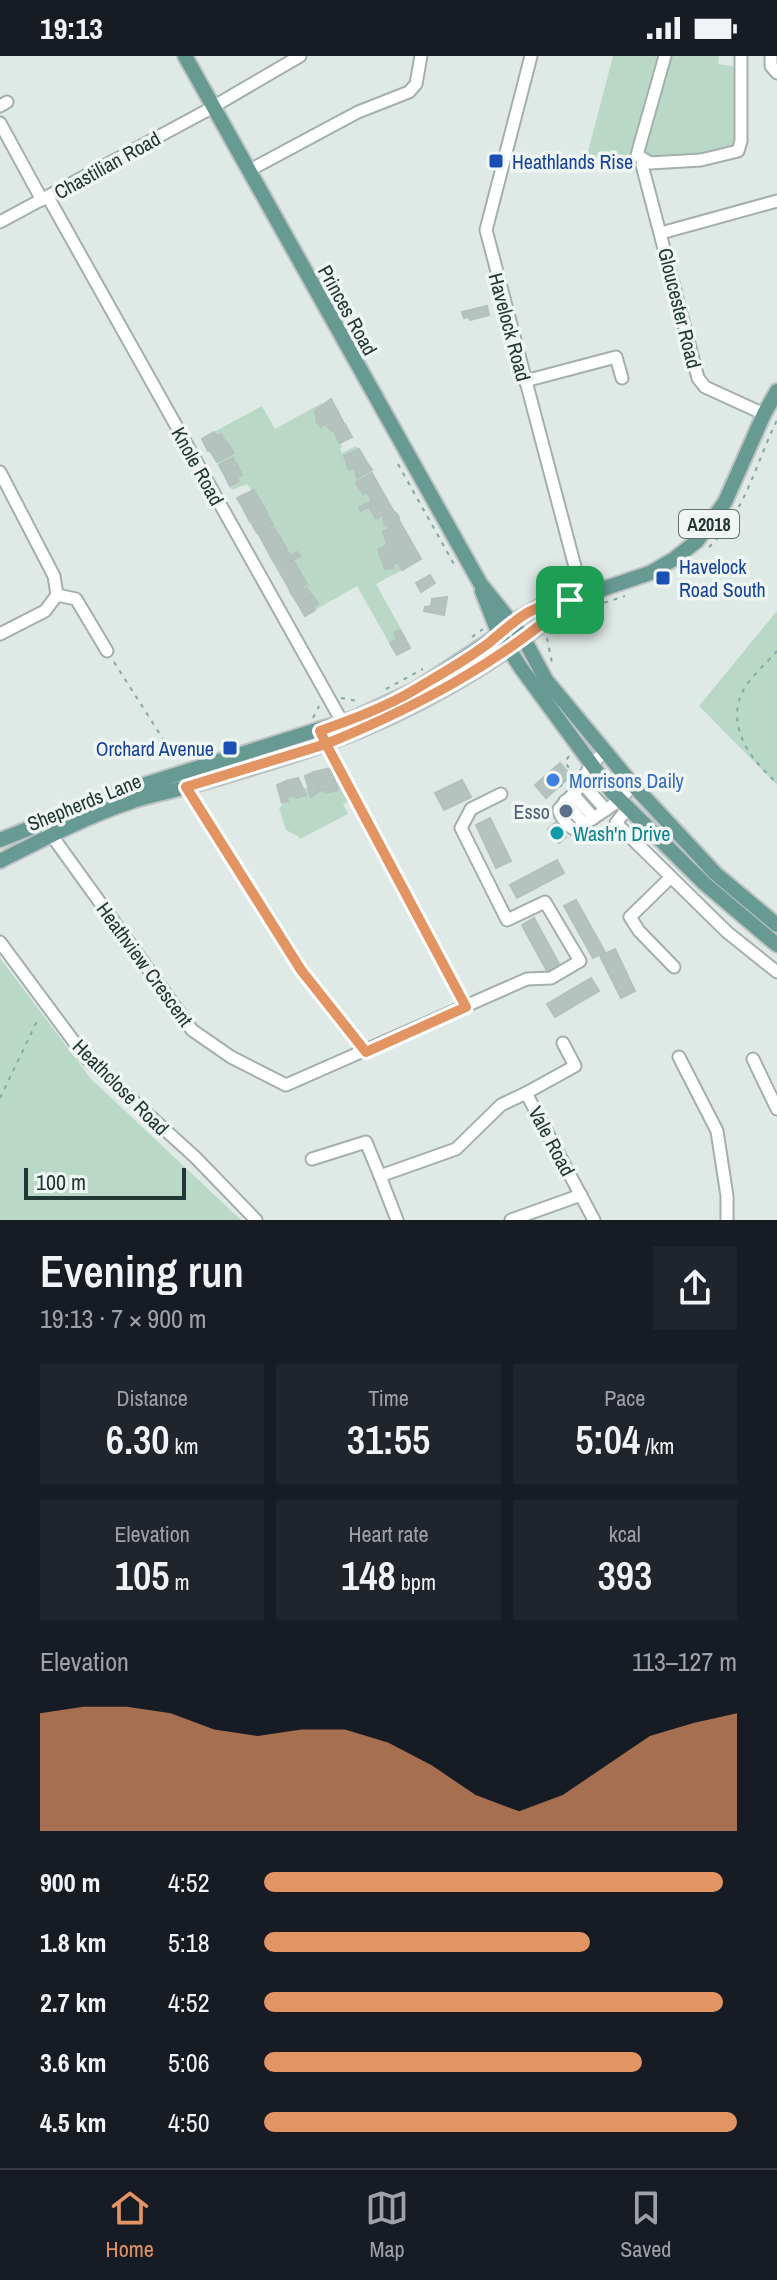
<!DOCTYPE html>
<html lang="en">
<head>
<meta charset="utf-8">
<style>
	body { margin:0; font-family:"Archivo Narrow",sans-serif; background:#20242c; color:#f1f3f6; height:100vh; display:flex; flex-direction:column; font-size:30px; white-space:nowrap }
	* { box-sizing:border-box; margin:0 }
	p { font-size:26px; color:#9ea1a6 }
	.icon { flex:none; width:44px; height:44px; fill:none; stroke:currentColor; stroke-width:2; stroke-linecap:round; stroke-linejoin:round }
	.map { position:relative; height:1164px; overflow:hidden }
	.drawer { display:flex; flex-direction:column; background:#171b24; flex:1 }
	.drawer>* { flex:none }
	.scale { position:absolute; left:24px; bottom:20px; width:162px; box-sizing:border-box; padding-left:8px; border:4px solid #223734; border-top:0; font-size:22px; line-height:28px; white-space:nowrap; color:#223734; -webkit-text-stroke:6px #eff6f3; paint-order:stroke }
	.pin { position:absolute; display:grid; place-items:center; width:68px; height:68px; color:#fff; margin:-34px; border-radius:16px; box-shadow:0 4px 12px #0006 }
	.round { display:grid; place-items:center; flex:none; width:84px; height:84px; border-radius:0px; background:#20242c }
	.summary { display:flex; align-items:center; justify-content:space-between; height:136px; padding:0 40px }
	h1 { font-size:44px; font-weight:600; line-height:60px }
	.metrics { display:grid; grid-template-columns:repeat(3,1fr); gap:12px; height:136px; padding:8px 40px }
	.metrics div { display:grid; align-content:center; border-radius:0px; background:#20242c; text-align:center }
	.metrics b { font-size:40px; font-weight:600 }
	.metrics small { font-size:22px; font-weight:400 }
	.metrics p { font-size:22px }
	.chart { height:224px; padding:16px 40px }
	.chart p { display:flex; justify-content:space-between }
	.chart svg { width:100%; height:144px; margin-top:8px; fill:#e39463; opacity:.7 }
	ul { padding:0 40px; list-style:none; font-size:26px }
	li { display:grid; grid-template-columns:128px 96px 1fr; align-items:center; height:60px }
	li i { height:20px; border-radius:10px; background:#e39463 }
	.status { display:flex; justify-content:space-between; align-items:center; height:56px; padding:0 40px; background:#171b24; direction:ltr }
	.status svg { height:22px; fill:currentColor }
	.tabs { display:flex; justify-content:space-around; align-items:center; height:112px; border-top:2px solid #363941; background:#171b24; font-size:22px; color:#9ea1a6 }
	.tabs a { display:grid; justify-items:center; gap:4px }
	.tabs .active { color:#e39463 }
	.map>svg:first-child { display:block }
</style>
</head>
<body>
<div class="status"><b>19:13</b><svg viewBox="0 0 49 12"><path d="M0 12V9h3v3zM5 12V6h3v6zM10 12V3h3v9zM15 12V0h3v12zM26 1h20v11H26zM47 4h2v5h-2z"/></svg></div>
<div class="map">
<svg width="777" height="1164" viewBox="0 0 777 1164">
	<rect width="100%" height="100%" fill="#dfe9e6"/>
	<!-- green -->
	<g fill="#bad8c6">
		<polygon points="613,0 663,0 632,105 583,115"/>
		<polygon points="667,0 719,0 718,8 738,11 738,85 729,97 651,105 642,90"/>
		<polygon points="322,347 324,350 315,355 317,360 314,361 321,371 326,368 333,374 342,391 340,393 342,397 356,390 358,393 345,400 348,414 354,412 357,422 371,415 372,417 357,426 363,438 367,436 372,445 360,451 362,455 369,451 376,463 381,461 389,472 383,476 387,489 379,494 384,503 381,505 385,513 393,512 392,509 398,506 402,514 376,528 411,591 400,574 394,577 397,583 390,587 396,599 357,530 315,554 313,551 317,548 307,532 304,534 302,531 307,528 293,504 300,500 298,496 290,500 275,472 270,474 269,471 273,468 267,458 252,468 251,465 267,456 254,435 245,439 251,434 247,428 232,434 230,430 238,426 239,420 235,412 238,408 235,403 219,409 217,406 233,397 222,378 217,380 214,376 262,350 275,373"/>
		<polygon points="777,555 777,729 699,650"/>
		<polygon points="340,726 350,745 343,748 348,758 300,783 298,780 286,774 279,752 288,745 287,741 306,739 304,732 308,731 312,741 315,739 315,736 324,733 326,737 338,734 336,727"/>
		<polygon points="0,902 91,1023 241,1164 0,1164"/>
	</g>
	<!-- building -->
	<g fill="#b5c3bf" stroke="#b3c1bd" stroke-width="2">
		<polygon points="487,250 489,259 470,264 469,261 464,262 462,256"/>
		<polygon points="331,343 338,356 317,367 315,355"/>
		<polygon points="338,356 344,368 331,375 326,368 321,371 318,366"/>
		<polygon points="345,368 352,381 340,387 333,374"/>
		<polygon points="214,376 217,380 221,378 225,385 208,395 202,383"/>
		<polygon points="227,386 234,397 217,406 210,395"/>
		<polygon points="359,393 366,405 349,414 344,400"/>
		<polygon points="233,402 238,410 224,418 219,409"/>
		<polygon points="366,405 372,414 357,422 354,412"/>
		<polygon points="238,411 242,419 237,422 239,425 230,430 224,418"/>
		<polygon points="372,417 379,430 363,438 356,426"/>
		<polygon points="379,430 386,442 361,455 359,451 372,445 367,436"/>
		<polygon points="254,434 260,445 244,454 237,442"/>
		<polygon points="386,442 393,454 376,463 369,451"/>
		<polygon points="260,445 267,456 250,466 244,454"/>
		<circle cx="391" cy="463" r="8"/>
		<polygon points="267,458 273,469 257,477 252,468"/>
		<polygon points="400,466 421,503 402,514 398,506 392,509 394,512 385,513 378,494 387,489 383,476"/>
		<polygon points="269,471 270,474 274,472 279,480 264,488 258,477"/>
		<polygon points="279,480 286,492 271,501 264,488"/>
		<polygon points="286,492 290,500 297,496 300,500 278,513 271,501"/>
		<polygon points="293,504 300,516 285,525 278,513"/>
		<polygon points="300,516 307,528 291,537 285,525"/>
		<polygon points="430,519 435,527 421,536 416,527"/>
		<polygon points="302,531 304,534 307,532 312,540 298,548 291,537"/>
		<polygon points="313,540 318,548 313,551 315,554 305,560 298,548"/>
		<polygon points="447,541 444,559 424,555 425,551 431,550 432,543"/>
		<polygon points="400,574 410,592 397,599 390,587 397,583 394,577"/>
		<polygon points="560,707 571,720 546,742 535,729"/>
		<polygon points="331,712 338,734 326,737 324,733 320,735 314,716"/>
		<polygon points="314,716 320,735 311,741 305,720"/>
		<polygon points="298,722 306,739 296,742 295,739 291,740 286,725"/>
		<polygon points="462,724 471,741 444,754 435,737"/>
		<polygon points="286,725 291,740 287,741 288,745 282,747 277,729"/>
		<polygon points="490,762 511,805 496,812 476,769"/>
		<polygon points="555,767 566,781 559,787 548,773"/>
		<polygon points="557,804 564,817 517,842 510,829"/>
		<polygon points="576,844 605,896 593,902 564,850"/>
		<polygon points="534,862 559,908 547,915 522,869"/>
		<polygon points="615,893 635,935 621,942 600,900"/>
		<polygon points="591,922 599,935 555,961 547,948"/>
	</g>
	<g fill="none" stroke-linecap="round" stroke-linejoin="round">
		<!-- minor casing -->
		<g stroke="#a3b0ad" stroke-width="15">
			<g id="minor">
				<polyline points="531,0 486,174 583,541"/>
				<polyline points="665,0 637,99 650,107 701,104 738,95 741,85 741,0"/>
				<polyline points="771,0 771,10 777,17"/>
				<polyline points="0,50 7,46"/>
				<polyline points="0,67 42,144"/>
				<polyline points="642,109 698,322 705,331 764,358"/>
				<polyline points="248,115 358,56 409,36 416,28 421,0"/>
				<polyline points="48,141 345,671"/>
				<polyline points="0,166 206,55 300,0"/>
				<polyline points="661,177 777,145"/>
				<polyline points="525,325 616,301 622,322"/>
				<polyline points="0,416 54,520 57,539 45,555 0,578"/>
				<polyline points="57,539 76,543 107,595"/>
				<polyline points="323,683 466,951"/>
				<path d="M605 696 591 708 578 733 559 753C559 760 569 772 576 774L620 744 633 729"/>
				<polyline points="581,726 606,754"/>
				<polyline points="186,731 301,914 366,996"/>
				<polyline points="573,738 594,762"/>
				<polyline points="565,745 584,768"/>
				<polyline points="628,752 616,767 727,876 777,916"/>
				<polyline points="47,773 192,974 231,1001 286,1029 527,923 551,922 580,905 545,846 507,864 461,772 471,753 501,738"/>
				<polyline points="670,822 630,861 639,875 674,911"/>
				<polyline points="0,886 86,1002 195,1101 256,1164"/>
				<polyline points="563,987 575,1010 526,1037 594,1164"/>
				<polyline points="679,1001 717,1075 727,1140 727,1164"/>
				<polyline points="753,1003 777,1053"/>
				<polyline points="312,1103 366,1086 380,1120"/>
				<polyline points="397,1164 380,1120 456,1093 501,1049 526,1037"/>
				<polyline points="511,1164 581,1139"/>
			</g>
		</g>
		<!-- major casing -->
		<g stroke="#bdc3c2" stroke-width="18">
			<g id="major">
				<polyline points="185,0 480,527 523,581 546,624 633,729 716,818 777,869"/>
				<polyline points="482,535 498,576 521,612 612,736 705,828 777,889"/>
				<polyline points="0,784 124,735 355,662 415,634 491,584 510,567 546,547 570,544 650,517 674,503 697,485 725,446 764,358 777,335"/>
				<path d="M0 805C43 783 87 760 133 745 150 739 168 736 186 731 232 718 280 704 325 688 413 656 500 607 570 545"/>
			</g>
		</g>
		<!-- path -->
		<g stroke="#83a9a2" stroke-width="2" stroke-dasharray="4 6" stroke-linecap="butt">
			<polyline points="398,408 455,510"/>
			<path d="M709 491C745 457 756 407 777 364"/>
			<polyline points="585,553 625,540"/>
			<polyline points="472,581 483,573"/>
			<polyline points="547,582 552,607"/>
			<path d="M777 595C765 609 743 627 739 645 730 679 755 707 777 727"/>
			<polyline points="114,606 177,705"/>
			<polyline points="386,633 423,613"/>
			<polyline points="341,642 358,645"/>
			<polyline points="313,662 319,650"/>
			<polyline points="569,700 565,706 573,718"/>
			<polyline points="559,731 570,723"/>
			<polyline points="0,1042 39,961"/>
		</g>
		<!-- minor -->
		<use href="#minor" stroke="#fff" stroke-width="11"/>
		<!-- major -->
		<use href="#major" stroke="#689a94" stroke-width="14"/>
	</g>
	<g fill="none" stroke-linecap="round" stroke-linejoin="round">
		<!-- route casing -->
		<g stroke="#fff" stroke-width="16">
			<path id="route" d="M570 544C499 608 414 652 326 688L466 951 366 996 301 914 186 731 326 688 320 675C353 663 386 651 416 633 441 618 468 603 490 586 518 562 532 548 570 544"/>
		</g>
		<!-- route -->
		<use href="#route" stroke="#e39463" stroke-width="10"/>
	</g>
	<!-- markers -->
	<g fill="#1a4fb4" stroke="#eff6f3" stroke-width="3">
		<rect x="488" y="97" width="16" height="16" rx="4"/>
		<rect x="655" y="514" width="16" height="16" rx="4"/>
		<rect x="222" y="684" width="16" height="16" rx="4"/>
	</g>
	<circle fill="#3f7fe0" stroke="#eff6f3" stroke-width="3" cx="553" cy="724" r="8"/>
	<circle fill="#5c6f8a" stroke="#eff6f3" stroke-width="3" cx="566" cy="755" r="8"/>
	<circle fill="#0f9aa8" stroke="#eff6f3" stroke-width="3" cx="557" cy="777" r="8"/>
	<g text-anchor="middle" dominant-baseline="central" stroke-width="7" stroke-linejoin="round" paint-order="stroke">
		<!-- shield labels -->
		<rect fill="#eff6f3" stroke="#60706d" stroke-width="2" x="679" y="454" width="60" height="28" rx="6"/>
		<g font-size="18" font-weight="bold" fill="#223734">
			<text x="709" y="468">A2018</text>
		</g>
		<!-- transit labels -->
		<g font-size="20" fill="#164399" stroke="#eff6f3" text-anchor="start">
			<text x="512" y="105">Heathlands Rise</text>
			<text x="679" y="510">Havelock<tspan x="679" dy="23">Road South</tspan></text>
			<text x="214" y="692" text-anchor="end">Orchard Avenue</text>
		</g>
		<!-- street labels -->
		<g font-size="20" fill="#223734" stroke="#eff6f3">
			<text transform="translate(107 109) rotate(-29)">Chastilian Road</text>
			<text transform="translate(680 252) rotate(76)">Gloucester Road</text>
			<text transform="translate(348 254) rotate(61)">Princes Road</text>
			<text transform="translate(510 271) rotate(75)">Havelock Road</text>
			<text transform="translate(198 410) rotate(61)">Knole Road</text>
			<text transform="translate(84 746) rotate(-22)">Shepherds Lane</text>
			<text transform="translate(145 908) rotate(54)">Heathview Crescent</text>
			<text transform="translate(121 1031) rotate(45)">Heathclose Road</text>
			<text transform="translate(552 1085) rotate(62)">Vale Road</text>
		</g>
		<!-- shop labels -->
		<g font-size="20" fill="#366cbe" stroke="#eff6f3" text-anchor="start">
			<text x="569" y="724">Morrisons Daily</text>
		</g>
		<!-- service labels -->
		<g font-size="20" fill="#4e5e75" stroke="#eff6f3" text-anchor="end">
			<text x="550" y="755">Esso</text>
		</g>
		<!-- culture labels -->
		<g font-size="20" fill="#0d838f" stroke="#eff6f3" text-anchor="start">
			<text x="573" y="777">Wash'n Drive</text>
		</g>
	</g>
</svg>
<div class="scale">100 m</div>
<div class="pin" style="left:570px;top:544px;background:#1e9e55"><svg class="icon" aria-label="arrive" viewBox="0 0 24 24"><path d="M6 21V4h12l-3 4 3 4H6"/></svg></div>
</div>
<section class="drawer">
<div class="summary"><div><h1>Evening run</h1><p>19:13 · 7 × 900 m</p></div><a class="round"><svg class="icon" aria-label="share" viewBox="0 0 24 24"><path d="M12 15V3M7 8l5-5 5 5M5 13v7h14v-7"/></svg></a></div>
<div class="metrics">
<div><p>Distance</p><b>6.30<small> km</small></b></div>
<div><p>Time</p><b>31:55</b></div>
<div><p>Pace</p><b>5:04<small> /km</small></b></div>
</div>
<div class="metrics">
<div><p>Elevation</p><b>105<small> m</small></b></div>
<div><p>Heart rate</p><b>148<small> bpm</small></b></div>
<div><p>kcal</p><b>393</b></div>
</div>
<div class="chart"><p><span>Elevation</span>113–127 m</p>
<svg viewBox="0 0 160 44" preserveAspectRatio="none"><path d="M0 44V8L10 6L20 6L30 8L40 13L50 15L60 13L70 13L80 17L90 24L100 33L110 38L120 33L130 24L140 15L150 11L160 8V44z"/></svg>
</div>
<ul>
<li><b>900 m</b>4:52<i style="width:97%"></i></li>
<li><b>1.8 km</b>5:18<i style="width:69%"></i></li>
<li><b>2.7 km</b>4:52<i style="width:97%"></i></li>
<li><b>3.6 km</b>5:06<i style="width:80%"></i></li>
<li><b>4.5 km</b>4:50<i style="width:100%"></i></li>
</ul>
</section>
<nav class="tabs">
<a class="active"><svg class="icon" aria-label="home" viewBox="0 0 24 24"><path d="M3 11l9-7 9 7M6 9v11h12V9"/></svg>Home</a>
<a><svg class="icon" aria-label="map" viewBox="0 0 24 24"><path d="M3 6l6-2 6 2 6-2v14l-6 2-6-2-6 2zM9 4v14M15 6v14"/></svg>Map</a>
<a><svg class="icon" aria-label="saved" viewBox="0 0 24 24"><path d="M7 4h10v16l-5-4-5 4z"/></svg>Saved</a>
</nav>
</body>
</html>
